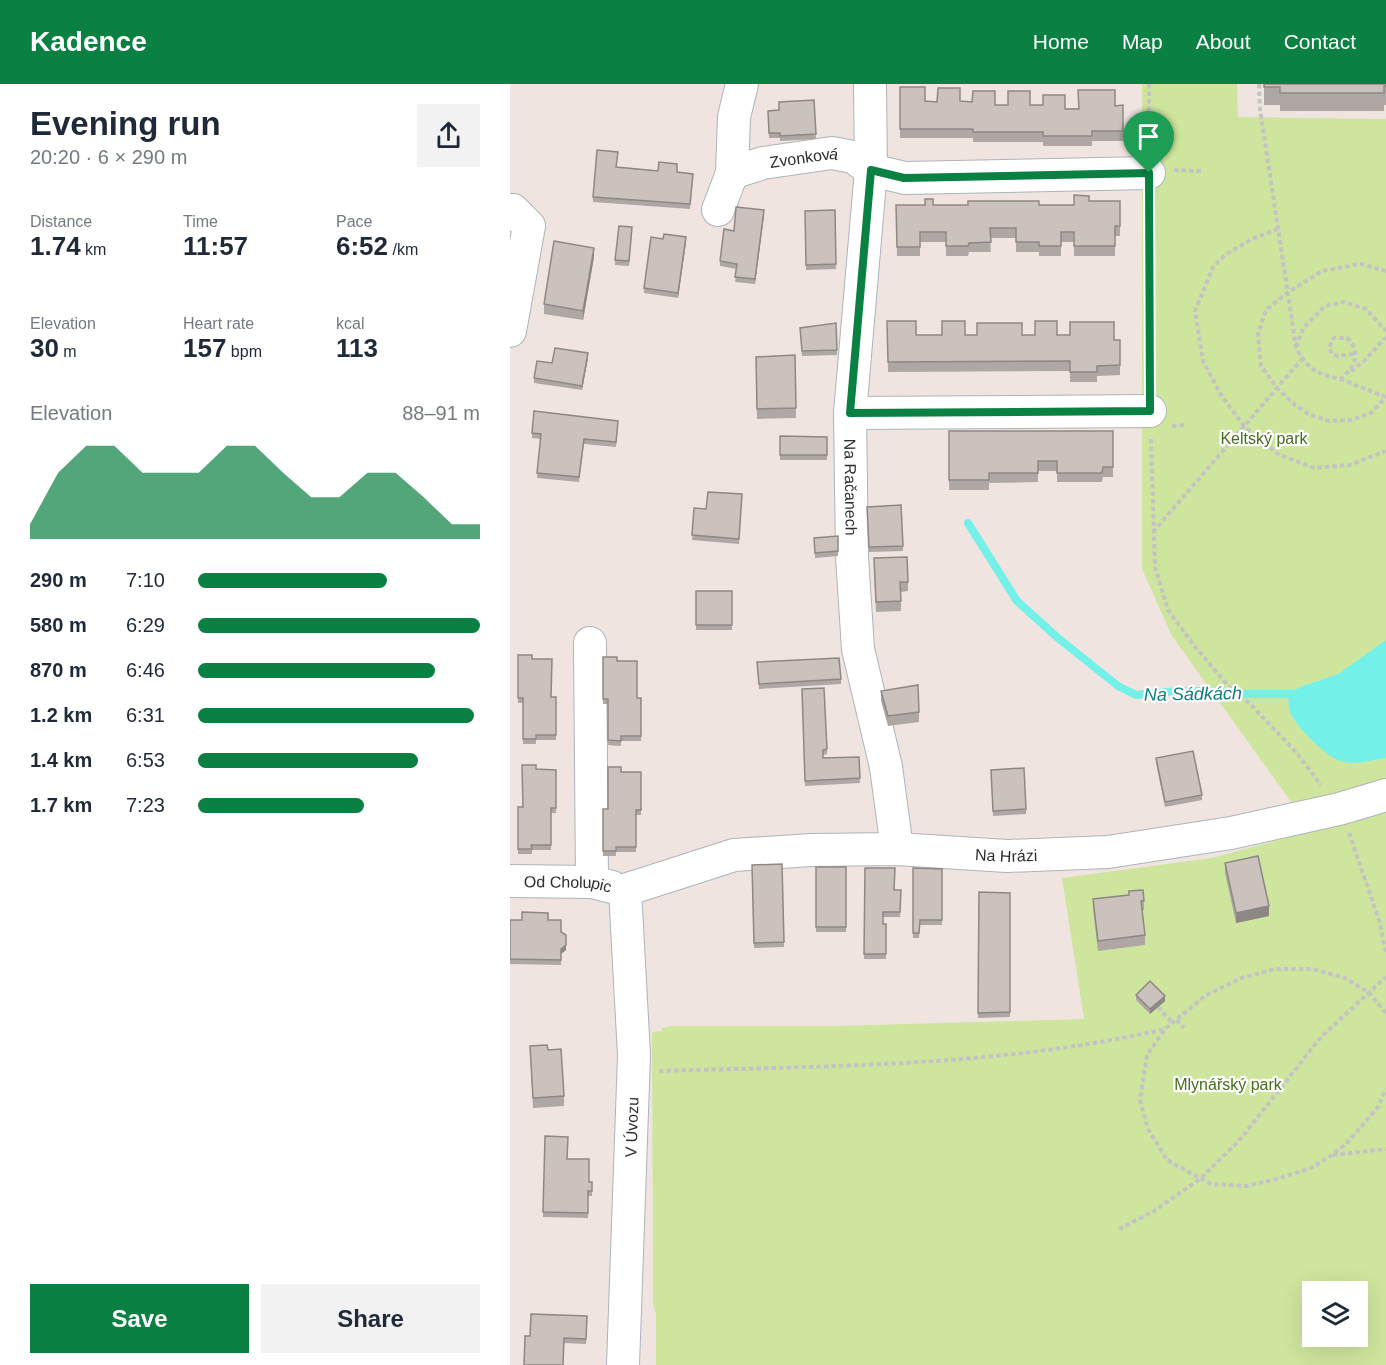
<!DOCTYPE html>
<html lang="en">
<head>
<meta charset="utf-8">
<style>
	body { margin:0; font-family:Arial,sans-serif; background:#f2f2f3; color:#1f2937; height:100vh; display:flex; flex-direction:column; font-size:22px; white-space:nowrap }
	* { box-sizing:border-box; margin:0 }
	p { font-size:20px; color:#747a83 }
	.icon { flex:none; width:33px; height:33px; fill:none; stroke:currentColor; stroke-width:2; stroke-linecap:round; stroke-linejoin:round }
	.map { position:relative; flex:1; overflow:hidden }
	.side { display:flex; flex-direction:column; background:#fff; width:510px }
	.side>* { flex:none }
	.fabs { position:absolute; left:792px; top:1197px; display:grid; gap:12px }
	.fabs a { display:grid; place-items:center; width:66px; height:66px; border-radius:0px; background:#fff; box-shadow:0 6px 24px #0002; font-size:30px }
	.pin { position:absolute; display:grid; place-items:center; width:51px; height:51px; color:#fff; margin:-62px -26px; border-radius:50% 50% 50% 0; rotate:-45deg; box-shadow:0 0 6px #0007 }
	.pin .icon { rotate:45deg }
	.round { display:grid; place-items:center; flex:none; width:63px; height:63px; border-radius:0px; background:#f2f2f3 }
	.head { display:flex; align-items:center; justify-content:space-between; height:102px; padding:0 30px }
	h1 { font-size:33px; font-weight:700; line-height:45px }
	.stats { display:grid; grid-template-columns:repeat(3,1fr); gap:9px; height:102px; padding:6px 30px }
	.stats div { display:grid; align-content:center }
	.stats b { font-size:26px; font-weight:700 }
	.stats small { font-size:16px; font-weight:400 }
	.stats p { font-size:16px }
	.chart { height:168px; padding:12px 30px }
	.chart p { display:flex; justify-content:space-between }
	.chart svg { width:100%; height:108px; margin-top:6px; fill:#0b8043; opacity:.7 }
	.button { display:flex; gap:12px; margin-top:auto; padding:12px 30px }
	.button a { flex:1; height:69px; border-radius:0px; background:#0b8043; color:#fff; font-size:24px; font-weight:700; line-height:69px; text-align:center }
	.button a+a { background:#f2f2f3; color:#1f2937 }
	ul { padding:0 30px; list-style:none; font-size:20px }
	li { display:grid; grid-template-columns:96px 72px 1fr; align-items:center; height:45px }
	li i { height:15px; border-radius:8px; background:#0b8043 }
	header { display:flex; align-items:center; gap:36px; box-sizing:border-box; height:84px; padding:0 30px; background:#0b8043; color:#fff }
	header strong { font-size:28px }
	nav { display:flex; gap:33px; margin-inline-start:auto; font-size:21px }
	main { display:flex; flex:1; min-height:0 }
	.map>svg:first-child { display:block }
</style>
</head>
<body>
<header>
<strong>Kadence</strong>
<nav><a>Home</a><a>Map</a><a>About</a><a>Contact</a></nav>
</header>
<main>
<section class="side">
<div class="head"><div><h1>Evening run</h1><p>20:20 · 6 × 290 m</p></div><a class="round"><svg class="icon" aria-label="share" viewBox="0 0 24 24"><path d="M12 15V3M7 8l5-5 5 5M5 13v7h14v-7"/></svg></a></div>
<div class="stats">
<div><p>Distance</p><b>1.74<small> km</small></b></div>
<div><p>Time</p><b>11:57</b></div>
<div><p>Pace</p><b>6:52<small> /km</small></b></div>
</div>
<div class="stats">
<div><p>Elevation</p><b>30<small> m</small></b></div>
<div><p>Heart rate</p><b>157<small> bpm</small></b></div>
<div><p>kcal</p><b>113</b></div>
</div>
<div class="chart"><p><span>Elevation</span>88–91 m</p>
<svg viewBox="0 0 160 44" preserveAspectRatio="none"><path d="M0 44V38L10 17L20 6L30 6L40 17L50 17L60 17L70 6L80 6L90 17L100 27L110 27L120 17L130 17L140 27L150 38L160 38V44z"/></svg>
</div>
<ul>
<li><b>290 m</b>7:10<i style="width:67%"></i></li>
<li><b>580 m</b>6:29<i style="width:100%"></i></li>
<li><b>870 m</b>6:46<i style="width:84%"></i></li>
<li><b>1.2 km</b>6:31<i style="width:98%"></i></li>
<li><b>1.4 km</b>6:53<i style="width:78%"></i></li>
<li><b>1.7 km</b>7:23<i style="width:59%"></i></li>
</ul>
<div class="button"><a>Save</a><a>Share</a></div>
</section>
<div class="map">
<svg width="876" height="1281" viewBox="0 0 876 1281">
	<rect width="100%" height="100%" fill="#efe4e0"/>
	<!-- green -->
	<g fill="#cee59d" fill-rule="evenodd">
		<path d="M632 0H727L728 33 876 35V556L828 590 790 603 779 609C778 617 778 626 782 632 789 644 820 675 834 678 847 681 863 676 876 674V698L784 722 662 552 632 485Z"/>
		<path d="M876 727V1281H146V1230L143 1219 142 948 152 947V944L161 942H327L574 935 552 794 702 774ZM802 1208H848V1252H802Z"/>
	</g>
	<!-- water -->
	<path fill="#73f1e8" d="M876 556V674C863 676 847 681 834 678 818 675 790 646 782 632 778 626 778 617 779 609L790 603 828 590Z"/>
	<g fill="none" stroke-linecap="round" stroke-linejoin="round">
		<!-- stream -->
		<polyline stroke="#73f1e8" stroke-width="8" points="458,439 507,517 548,554 608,602 626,611 667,607 705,607 723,610 787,610"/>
		<!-- minor casing -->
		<g stroke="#adb4ba" stroke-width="34">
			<g id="minor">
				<path id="s1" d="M360 0 361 86 340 329 342 473 348 565 376 683 387 765"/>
				<path id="s2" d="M222 89 253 79 322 69 343 73 361 86 395 94 639 89"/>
				<polyline points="0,126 3,126 19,142 0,247"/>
				<polyline points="208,126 222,89 224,33 232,0"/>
				<polyline points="340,329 640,327"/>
				<polyline points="80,559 82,798"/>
				<path id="s3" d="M0 797 82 798 102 803"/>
				<path id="s4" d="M115 806 224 771 301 766 387 765 497 772 598 768 721 749 829 725 876 711"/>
				<path id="s5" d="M113 1281 124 971 115 806"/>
			</g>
		</g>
		<!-- path -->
		<g stroke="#c4c4c4" stroke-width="4" stroke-dasharray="4.5 3" stroke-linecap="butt">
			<polyline points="639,0 639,62"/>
			<path d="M749 0 750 25 786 263C798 286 805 289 830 295 845 284 852 269 837 254H824L819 263 822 270 827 272 845 270"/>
			<polyline points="664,86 691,87"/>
			<polyline points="639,115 640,299"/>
			<polyline points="768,145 742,155 715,171 703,183 685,227 693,277 711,311 734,342 768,370 804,384 840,381 876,367"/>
			<polyline points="876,187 850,180 812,187 777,209 756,226 748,250 751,282 767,304 785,321 801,331 819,337 841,336 861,329 876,313"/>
			<polyline points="786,263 794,243 815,222 834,218 856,225 876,247"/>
			<polyline points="841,287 855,276 876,253"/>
			<polyline points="830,295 876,313"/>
			<polyline points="662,342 676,341"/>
			<polyline points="641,355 645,483 658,526 686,564 721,605 741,621 786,668 811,701"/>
			<polyline points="643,448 792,275"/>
			<polyline points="839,749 869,836 876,868"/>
			<polyline points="648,923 662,939"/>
			<polyline points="876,929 858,908 835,894 803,885 765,885 731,894 695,912 655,945 637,971 630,1016 638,1045 657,1076 701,1100 736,1102 767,1095 801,1084 822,1071 836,1060 868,1023 876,1005"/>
			<polyline points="667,936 674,944"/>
			<path d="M149 987C318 982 490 983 655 945"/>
			<polyline points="823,1071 876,1065"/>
			<polyline points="609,1145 644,1127 690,1095 728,1058 811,953 876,893"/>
		</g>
		<!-- minor -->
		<use href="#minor" stroke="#fff" stroke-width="32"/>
	</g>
	<!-- wall -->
	<g fill="#afa7a3">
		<polygon points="754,0 876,0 876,21 874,21 874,27 770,27 770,21 754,21"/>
		<polygon points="390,3 415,17 450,17 485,21 520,21 555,25 613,21 613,57 582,57 582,62 533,62 533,58 463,58 463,54 390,54"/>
		<polygon points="304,16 306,55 270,57 270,54 259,54 258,27 269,26"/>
		<polygon points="107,83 167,88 183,95 180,125 83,118 83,113"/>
		<polygon points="579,117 610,117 610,152 605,152 605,172 564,172 564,158 551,158 551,172 529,172 529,168 506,168 506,154 480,154 481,168 459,168 458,172 436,172 436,158 410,158 410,172 387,172 386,121 564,121"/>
		<polygon points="325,126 326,185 296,186 295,127"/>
		<polygon points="254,131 245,200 225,198 227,185 210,182 210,177 224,147"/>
		<polygon points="122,148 119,182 105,181 105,176"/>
		<polygon points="176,158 168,214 134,209 134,204"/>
		<polygon points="84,173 73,236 34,230 34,220"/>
		<polygon points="377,237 406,251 547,251 610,256 610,291 587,292 587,298 560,298 560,287 378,288"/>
		<polygon points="326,239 327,271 292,272 290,244"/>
		<polygon points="285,271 286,334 247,335 246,273"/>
		<polygon points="78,274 72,306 24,299 24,294 42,279"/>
		<polygon points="108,342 106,363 74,360 69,398 27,394 31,355 22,354 22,349"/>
		<polygon points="439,347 603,347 603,393 593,393 592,398 547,398 547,387 528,387 528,398 479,399 479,406 439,406"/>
		<polygon points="270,352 317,353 317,376 270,376"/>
		<polygon points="232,410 229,460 182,456 184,424 196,425"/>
		<polygon points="391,421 393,467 359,468 357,423"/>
		<polygon points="328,452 328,472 305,474 304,454"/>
		<polygon points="364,484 398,498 398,507 391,508 391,527 366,528"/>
		<rect x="186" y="507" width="36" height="39"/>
		<polygon points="8,571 22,575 41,613 46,613 46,656 26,656 26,660 13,660 13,619 8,619"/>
		<polygon points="93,573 107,577 127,614 131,614 131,657 111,657 111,662 98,661 98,620 93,620"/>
		<polygon points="247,578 331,595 331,600 249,605"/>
		<polygon points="292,605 317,665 317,670 313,671 313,674 349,673 350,699 295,702"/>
		<polygon points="371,607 409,628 409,638 378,642 371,617"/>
		<polygon points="646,674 692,711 692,716 655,723 646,679"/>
		<polygon points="26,685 46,686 46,729 41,729 41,766 22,766 22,770 8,770 8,723 13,723"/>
		<polygon points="481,686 516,725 516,730 483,732"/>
		<polygon points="111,688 131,688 131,731 126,731 126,768 106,768 106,772 93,772 93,725 98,725"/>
		<polygon points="715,779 759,832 726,839 715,789"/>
		<polygon points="272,780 274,863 244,864 242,781"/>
		<rect x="306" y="783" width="30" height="65"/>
		<polygon points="355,784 384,806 391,806 390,833 373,833 373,840 376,840 376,875 354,875"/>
		<polygon points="403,784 432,785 432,841 410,841 409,854 403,854"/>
		<polygon points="619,807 634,817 634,826 632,827 635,851 635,861 588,867 583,825 583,815 619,811"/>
		<polygon points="469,808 500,809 500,933 468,934"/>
		<polygon points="0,836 51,848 56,866 51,870 51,881 0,880"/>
		<polygon points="626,911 655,917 640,930 626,916"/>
		<polygon points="20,962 38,966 54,1012 54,1022 23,1024"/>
		<polygon points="35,1052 79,1098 82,1098 82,1112 78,1112 78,1134 33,1133"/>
		<polygon points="77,1232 76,1260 54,1259 20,1252"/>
	</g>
	<!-- shaded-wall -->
	<g fill="#8e8885">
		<polygon points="254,126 254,131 245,200 245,195"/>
		<polygon points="176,153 176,158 168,214 168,209"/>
		<polygon points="84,164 84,173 73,236 73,227"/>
		<polygon points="78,269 78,274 72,306 72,302"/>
		<polygon points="759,822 759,832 726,839 726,829"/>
		<polygon points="56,861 56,866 51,870 51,881 51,865"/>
		<polygon points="655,912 655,917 640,930 640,925"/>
	</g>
	<!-- building -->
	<g fill="#cbc2be" stroke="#8e8885" stroke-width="1.5">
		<polygon points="754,0 876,0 876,2 874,2 874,9 770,9 770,3 754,3"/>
		<polygon points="390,3 415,3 415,17 427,18 428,4 450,4 450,17 462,18 463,7 485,7 485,21 498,21 498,7 520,7 520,21 533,21 533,11 555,11 555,25 569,25 568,6 605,6 605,22 613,21 613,47 582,47 582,52 533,52 533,48 463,48 463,45 390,45"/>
		<polygon points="304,16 306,50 270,52 270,49 259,49 258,27 269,26 269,18"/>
		<polygon points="87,66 108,68 106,83 148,87 149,78 167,80 167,88 183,90 180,120 83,113"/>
		<polygon points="564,111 579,112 579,117 610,117 610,142 605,142 605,162 564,162 564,148 551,148 551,162 529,162 529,158 506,158 506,144 480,144 481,158 459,159 458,162 436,162 436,148 410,148 410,163 387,163 386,121 415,121 415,115 423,115 423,121 458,121 458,117 529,117 529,121 564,121"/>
		<polygon points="226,123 254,126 245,195 225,193 227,180 210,177 214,145 224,147"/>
		<polygon points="325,126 326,180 296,181 295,127"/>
		<polygon points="109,142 122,143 119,177 105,176"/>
		<polygon points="154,150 176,153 168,209 134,204 141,153 153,155"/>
		<polygon points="44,157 84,164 73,227 34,220"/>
		<polygon points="377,237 406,237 406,251 432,251 432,237 455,237 455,251 467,251 467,239 512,239 512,251 525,251 525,237 547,237 547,251 560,251 560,238 604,238 604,256 610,256 610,281 587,282 587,288 560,288 560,277 378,278"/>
		<polygon points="326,239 327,266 292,267 290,244"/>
		<polygon points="45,264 78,269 72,302 24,294 27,277 42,279"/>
		<polygon points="285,271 286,324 247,325 246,273"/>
		<polygon points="24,327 108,337 106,358 74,355 69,393 27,389 31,350 22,349"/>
		<polygon points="439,347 603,347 603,383 593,383 592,389 547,389 547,377 528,377 528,389 479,389 479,396 439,396"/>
		<polygon points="270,352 317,353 317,371 270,371"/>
		<polygon points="198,408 232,410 229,455 182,451 184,424 196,425"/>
		<polygon points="391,421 393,462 359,463 357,423"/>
		<polygon points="328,452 328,467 305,469 304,454"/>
		<polygon points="397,473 398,498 390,498 391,517 366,518 364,474"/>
		<rect x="186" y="507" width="36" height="34"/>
		<polygon points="8,571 22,571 22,575 42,575 41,613 46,613 46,651 26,651 26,655 13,655 13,614 8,614"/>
		<polygon points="93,573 107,573 107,577 127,577 127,614 131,614 131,652 111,652 111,657 98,656 98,615 93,615"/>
		<polygon points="329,574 331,595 249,600 247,578"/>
		<polygon points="408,601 409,628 378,632 371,607"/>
		<polygon points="314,604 317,665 313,666 313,674 349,673 350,694 295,697 292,605"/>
		<polygon points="683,667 692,711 655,718 646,674"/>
		<polygon points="12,681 26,681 26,685 46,686 46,724 41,724 41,761 21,761 22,765 8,765 8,723 13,723"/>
		<polygon points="98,683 111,683 111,688 131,688 131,726 126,726 126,763 106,763 106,767 93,767 93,725 98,725"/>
		<polygon points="514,684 516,725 483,727 481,686"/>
		<polygon points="748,772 759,822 726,829 715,779"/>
		<polygon points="272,780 274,858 244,859 242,781"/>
		<rect x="306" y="783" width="30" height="60"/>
		<polygon points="355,784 385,784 384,806 391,806 390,828 373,828 373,840 376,840 376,870 354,870"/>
		<polygon points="403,784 432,785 432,836 410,836 409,849 403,849"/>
		<polygon points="633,806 634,817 631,817 635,851 588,857 583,815 619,811 619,807"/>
		<polygon points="469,808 500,809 500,928 468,929"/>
		<polygon points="12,828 38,829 38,836 51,836 51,848 56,851 56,861 51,865 51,876 0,875 0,836 12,836"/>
		<polygon points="640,897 655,912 640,925 626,911"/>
		<polygon points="37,961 38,966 51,965 54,1012 23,1014 20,962"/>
		<polygon points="35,1052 58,1053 57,1075 79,1075 79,1098 82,1098 82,1107 78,1107 78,1129 33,1128"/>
		<polygon points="21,1230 77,1232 76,1255 54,1254 53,1281 14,1281 15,1252 20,1252"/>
	</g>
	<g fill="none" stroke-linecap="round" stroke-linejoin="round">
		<!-- route casing -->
		<g stroke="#fff" stroke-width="12">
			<polygon id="route" points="361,86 394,94 639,89 640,327 340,329"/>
		</g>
		<!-- route -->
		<use href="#route" stroke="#0b8043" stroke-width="8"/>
	</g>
	<g text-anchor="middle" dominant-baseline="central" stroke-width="4.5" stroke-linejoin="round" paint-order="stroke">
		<!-- street labels -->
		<g font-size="16" fill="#2d2d2d" stroke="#fff">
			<text stroke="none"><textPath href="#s2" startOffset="74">Zvonková</textPath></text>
			<text stroke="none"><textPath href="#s1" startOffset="404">Na Račanech</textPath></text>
			<text stroke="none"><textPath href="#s4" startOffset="387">Na Hrázi</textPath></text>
			<text stroke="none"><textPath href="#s3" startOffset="58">Od Cholupic</textPath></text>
			<text stroke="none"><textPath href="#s5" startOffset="238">V Úvozu</textPath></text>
		</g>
		<!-- park labels -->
		<g font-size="16" fill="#476e1a" stroke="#fff">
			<text x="754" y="354">Keltský park</text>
			<text x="718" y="1000">Mlynářský park</text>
		</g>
		<!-- water labels -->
		<g font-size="18" font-style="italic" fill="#0d7e7e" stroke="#fff">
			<text transform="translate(683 610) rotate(-1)">Na Sádkách</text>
		</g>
	</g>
</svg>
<div class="fabs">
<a><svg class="icon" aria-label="layers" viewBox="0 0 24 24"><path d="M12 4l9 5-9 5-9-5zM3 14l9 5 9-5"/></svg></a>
</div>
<div class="pin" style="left:639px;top:89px;background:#1e9e55"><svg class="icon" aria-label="arrive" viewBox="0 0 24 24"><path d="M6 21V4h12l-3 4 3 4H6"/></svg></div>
</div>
</main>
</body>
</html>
